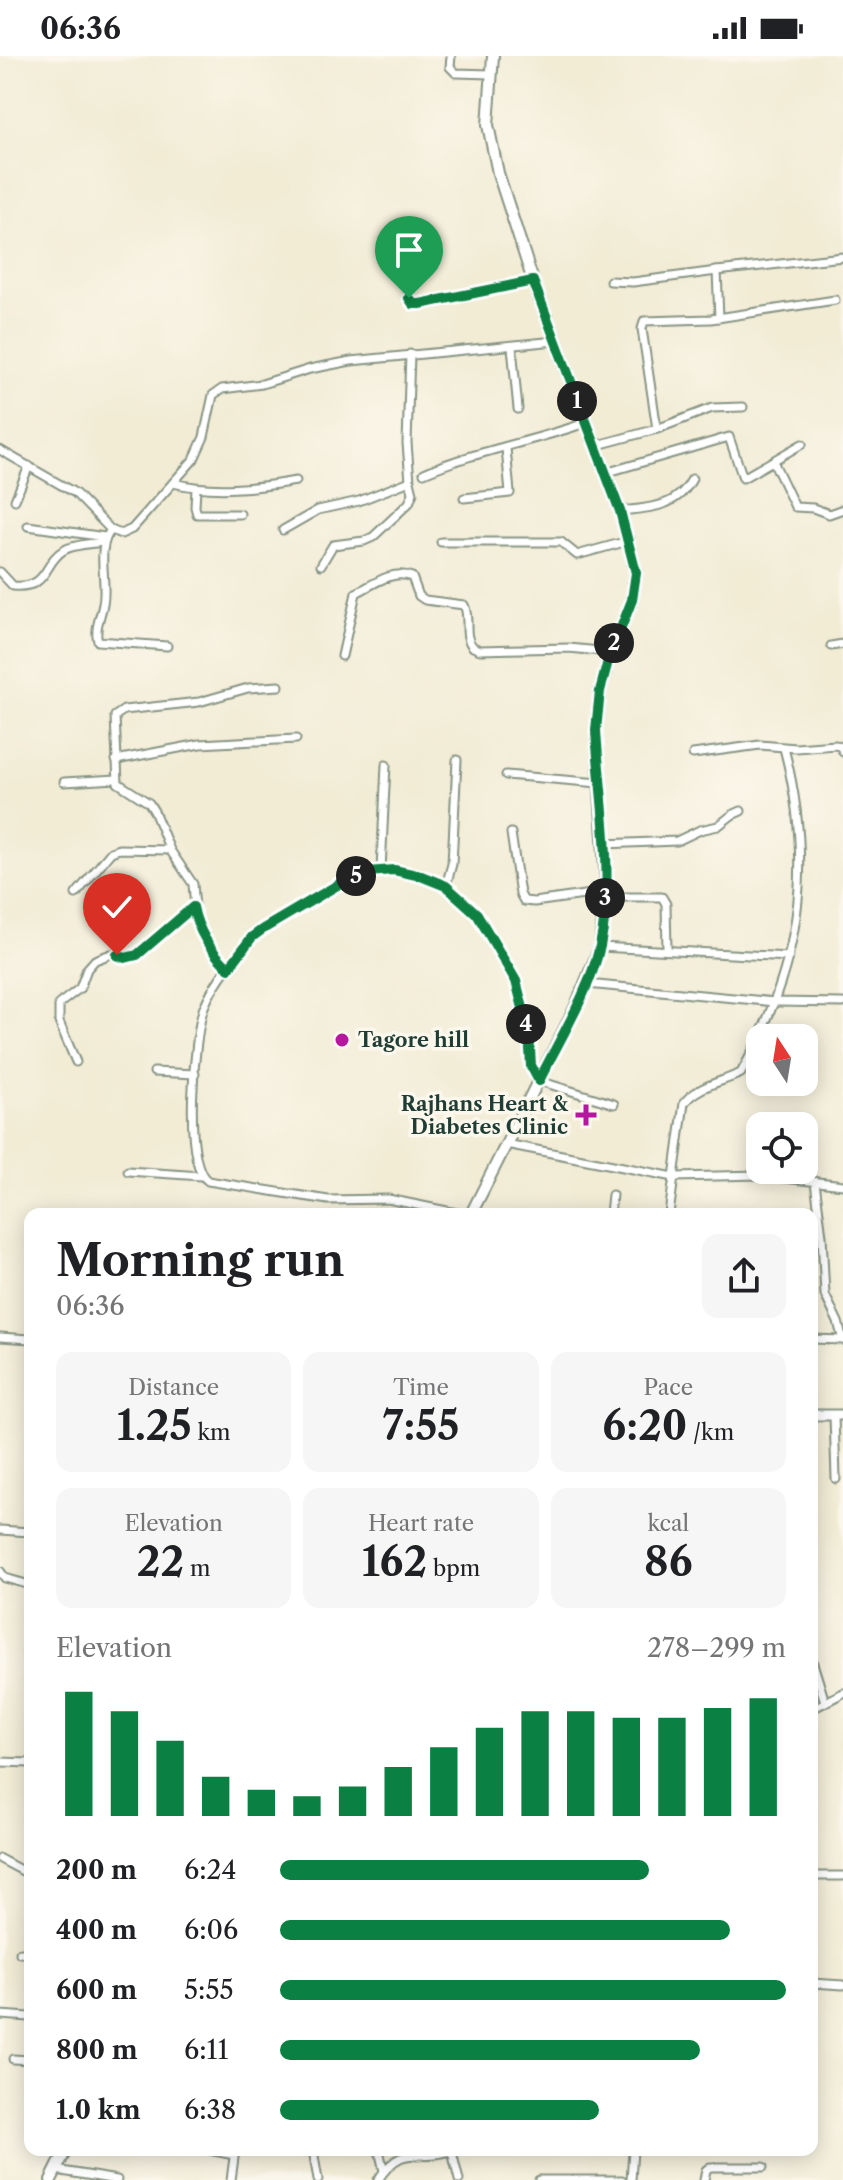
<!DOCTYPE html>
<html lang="en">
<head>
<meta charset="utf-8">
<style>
	body { margin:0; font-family:"Libre Caslon Text",serif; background:#f6f6f6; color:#202124; height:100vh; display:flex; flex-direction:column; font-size:30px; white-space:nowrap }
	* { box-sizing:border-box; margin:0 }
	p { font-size:26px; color:#757577 }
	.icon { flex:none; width:44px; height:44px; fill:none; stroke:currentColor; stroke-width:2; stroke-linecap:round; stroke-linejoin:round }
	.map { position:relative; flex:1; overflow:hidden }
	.panel { position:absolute; left:24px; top:1152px; width:794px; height:948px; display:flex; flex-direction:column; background:#fff; border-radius:16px; box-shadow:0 4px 20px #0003 }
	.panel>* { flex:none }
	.needle { width:52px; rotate:348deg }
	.buttons { position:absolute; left:746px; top:968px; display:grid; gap:16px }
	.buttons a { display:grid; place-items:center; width:72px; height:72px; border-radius:16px; background:#fff; box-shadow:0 4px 20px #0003; font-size:40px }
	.pin { position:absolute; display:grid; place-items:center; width:68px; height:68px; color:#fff; margin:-82px -34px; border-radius:50% 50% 50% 0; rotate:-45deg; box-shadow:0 0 8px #0007 }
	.pin .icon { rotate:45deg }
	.km { position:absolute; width:40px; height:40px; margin:-20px; border-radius:50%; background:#222; color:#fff; font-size:22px; line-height:40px; text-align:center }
	.round { display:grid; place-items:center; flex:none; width:84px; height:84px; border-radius:16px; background:#f6f6f6 }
	.overview { display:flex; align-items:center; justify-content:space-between; height:136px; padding:0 32px }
	h1 { font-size:44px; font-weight:800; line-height:60px }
	.figures { display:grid; grid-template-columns:repeat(3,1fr); gap:12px; height:136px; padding:8px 32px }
	.figures div { display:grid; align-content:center; border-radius:16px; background:#f6f6f6; text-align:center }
	.figures b { font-size:40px; font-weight:800 }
	.figures small { font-size:22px; font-weight:400 }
	.figures p { font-size:22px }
	.chart { height:224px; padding:16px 32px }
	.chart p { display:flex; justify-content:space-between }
	.chart svg { width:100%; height:144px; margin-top:8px; stroke:#0b8043; stroke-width:6 }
	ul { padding:0 32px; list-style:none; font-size:26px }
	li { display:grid; grid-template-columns:128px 96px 1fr; align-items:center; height:60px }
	li i { height:20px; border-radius:10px; background:#0b8043 }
	.status { display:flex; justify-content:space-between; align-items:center; height:56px; padding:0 40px; background:#fff; direction:ltr }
	.status svg { height:22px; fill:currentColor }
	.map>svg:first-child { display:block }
</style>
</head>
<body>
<div class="status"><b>06:36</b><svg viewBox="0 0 49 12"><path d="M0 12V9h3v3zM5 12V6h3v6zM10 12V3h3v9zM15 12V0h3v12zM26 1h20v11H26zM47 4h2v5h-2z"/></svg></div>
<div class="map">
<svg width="843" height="2124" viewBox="0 0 843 2124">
	<rect width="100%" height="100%" fill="#fbf7ec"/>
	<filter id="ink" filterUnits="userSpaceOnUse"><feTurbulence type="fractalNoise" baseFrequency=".0125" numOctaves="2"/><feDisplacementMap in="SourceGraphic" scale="16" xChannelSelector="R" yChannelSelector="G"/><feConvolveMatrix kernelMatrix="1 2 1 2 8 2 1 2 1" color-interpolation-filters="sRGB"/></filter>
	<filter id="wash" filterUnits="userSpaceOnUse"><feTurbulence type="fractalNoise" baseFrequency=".006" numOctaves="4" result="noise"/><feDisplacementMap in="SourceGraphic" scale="32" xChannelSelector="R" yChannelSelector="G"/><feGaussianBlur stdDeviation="1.8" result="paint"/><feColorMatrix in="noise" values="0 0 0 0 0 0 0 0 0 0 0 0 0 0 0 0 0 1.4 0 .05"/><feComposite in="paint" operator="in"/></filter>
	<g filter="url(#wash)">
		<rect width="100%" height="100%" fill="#f2ecd5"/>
	</g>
	<g filter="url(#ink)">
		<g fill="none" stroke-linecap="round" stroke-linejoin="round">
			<!-- minor casing -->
			<g stroke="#889484" stroke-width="11">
				<g id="minor">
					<polyline points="451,0 450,11 456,17 491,18"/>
					<polyline points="408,208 409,242 416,248 533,225"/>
					<polyline points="610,225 633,226 717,215"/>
					<polyline points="719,262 717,215 843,201"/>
					<polyline points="512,291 518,353"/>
					<polyline points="657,373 642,273 644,265 711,263 835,244"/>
					<polyline points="594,390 657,373 712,352 743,351"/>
					<polyline points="0,394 75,437 111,474 121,478 132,473 194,403 204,381 213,339 222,333 262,328 310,313 351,305 556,285"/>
					<polyline points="773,405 795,451 813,452 829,458 843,453"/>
					<path d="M424 417C475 395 532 386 585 367"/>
					<polyline points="605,417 729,381 743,422 802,388"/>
					<path d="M173 427C213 437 256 432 296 425"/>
					<polyline points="196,432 195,451 197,458 240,458"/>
					<polyline points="464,442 510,437 506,392"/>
					<polyline points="15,444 29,410"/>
					<path d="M620 455C649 452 677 452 692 423"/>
					<polyline points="28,470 105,481"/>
					<path d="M111 474C95 493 108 525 103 548 101 560 94 573 98 585L167 590"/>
					<polyline points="283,474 318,454 359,445 410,425 407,387 410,298"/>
					<polyline points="441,486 561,486 577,499 628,485"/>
					<polyline points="321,509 333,489 364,485 373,481 409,447 413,437 410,425"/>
					<path d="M0 516 13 530C50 533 43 506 64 494 75 488 91 488 103 486"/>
					<polyline points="831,590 843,588"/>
					<path d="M342 600 356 537C373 529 391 513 412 521L419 540 425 544 464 549C471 563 462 579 473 591L480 594 569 592 610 596"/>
					<polyline points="693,698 760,689 796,692 836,689 841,691 843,696"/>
					<polyline points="116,704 200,688 296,683"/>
					<polyline points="506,719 599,727"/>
					<polyline points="64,726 117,723"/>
					<polyline points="511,777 520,838 524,845 534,846 606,836"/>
					<polyline points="604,788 677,785 700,774 718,770 732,759 741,755"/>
					<polyline points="381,814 386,709"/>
					<polyline points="446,830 452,808 457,704"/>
					<polyline points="76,838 111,796 119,793 170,794"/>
					<polyline points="605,841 662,841 666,848 667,893"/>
					<polyline points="600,891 789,901"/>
					<polyline points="229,912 212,894 196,863 193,828 170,794 154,755 149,747 118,727 115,660 124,654 199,646 248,632 279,630"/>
					<polyline points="587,928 775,946 843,947"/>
					<polyline points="76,1006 59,966 59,948 80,932 87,913 95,904 111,898 125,902 137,899 193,851"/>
					<polyline points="154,1016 195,1018"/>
					<polyline points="506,1088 674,1121 760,1119 843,1129"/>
					<polyline points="128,1115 201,1120"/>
					<polyline points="815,1126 822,1180 825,1239 838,1266 843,1284"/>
					<path d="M462 1158 388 1143 328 1144 208 1125C182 1108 194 979 204 951 213 928 243 888 263 873L346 824 367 816 394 814 421 820 446 830 477 858 516 925 529 975 531 1010 539 1025 614 1048"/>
					<polyline points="610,1158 612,1139"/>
					<path d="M669 1158 684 1047C698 1029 723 1026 741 1017 800 910 815 811 784 692"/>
					<polyline points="0,1281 30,1283"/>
					<polyline points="812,1283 843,1284"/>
					<polyline points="834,1360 836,1423"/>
					<polyline points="0,1474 30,1476"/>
					<polyline points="0,1515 5,1522 30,1529"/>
					<polyline points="812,1604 825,1646"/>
					<polyline points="812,1653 843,1637"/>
					<polyline points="0,1706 30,1707"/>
					<polyline points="0,1803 30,1819"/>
					<polyline points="812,1820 843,1820"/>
					<polyline points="20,1897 30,1897"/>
					<polyline points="812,1927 843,1929"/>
					<polyline points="0,1959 30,1961"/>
					<polyline points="13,2003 30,2004"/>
					<polyline points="209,2094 234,2099"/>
					<polyline points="313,2094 318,2124"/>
					<polyline points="379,2094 384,2115"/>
					<polyline points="452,2096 459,2124"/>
					<polyline points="56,2114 117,2124"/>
					<polyline points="231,2124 235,2094"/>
					<path d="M378 2124C404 2084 420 2107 453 2094"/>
					<polyline points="539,2124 622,2124"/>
					<polyline points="631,2124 633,2094"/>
					<polyline points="704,2124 706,2114 710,2111 763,2111"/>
				</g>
			</g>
			<!-- tertiary casing -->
			<g stroke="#889484" stroke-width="13">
				<polyline id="tertiary" points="812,1359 843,1359"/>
			</g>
			<!-- secondary casing -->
			<g stroke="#889484" stroke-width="14">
				<g id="secondary">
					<polyline points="471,1158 575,952 600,891 606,828 596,674 600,635 608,605 632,544 636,517 620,455 533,225 498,117 488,69 493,0"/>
					<polyline points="51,2124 66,2094"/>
				</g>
			</g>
			<!-- minor -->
			<use href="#minor" stroke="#fff" stroke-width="7"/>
			<!-- tertiary -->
			<use href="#tertiary" stroke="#fff" stroke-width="9"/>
			<!-- secondary -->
			<use href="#secondary" stroke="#fff" stroke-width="10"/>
		</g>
	</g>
	<g fill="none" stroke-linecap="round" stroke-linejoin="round" filter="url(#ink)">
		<!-- route casing -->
		<g stroke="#fff" stroke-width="16">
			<path id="route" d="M117 899 125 902 137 899 193 851C197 873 212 898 229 912L252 881 263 873 346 824 367 816 394 814 421 820 446 830 477 858 516 925 529 975 531 1010 539 1025C560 982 589 937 600 890 615 821 600 744 596 674L600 635 608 605 632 544 636 517 620 455 533 225 420 248H413L409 242"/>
		</g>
		<!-- route -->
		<use href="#route" stroke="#0b8043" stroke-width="10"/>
	</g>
	<!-- markers -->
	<g fill="#b5179e" stroke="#fbf7ec" stroke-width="3">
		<circle cx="342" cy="984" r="8"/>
		<path d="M582 1047h8v8h8v8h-8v8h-8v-8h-8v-8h8z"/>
	</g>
	<g text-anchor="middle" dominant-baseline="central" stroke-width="7" stroke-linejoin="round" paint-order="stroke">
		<!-- poi labels -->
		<g font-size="20" font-weight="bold" fill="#1f3d34" stroke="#fbf7ec" text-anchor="start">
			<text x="358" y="984">Tagore hill</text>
			<text x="568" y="1048" text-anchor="end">Rajhans Heart &amp;<tspan x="568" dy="23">Diabetes Clinic</tspan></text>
		</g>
	</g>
</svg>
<div class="buttons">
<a><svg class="needle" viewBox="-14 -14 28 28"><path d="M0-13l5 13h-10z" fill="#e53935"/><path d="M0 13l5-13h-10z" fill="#757577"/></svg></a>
<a><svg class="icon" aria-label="locate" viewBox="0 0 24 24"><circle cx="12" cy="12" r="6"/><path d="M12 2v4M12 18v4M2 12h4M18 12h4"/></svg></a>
</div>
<div class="pin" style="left:409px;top:242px;background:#1e9e55"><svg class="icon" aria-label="arrive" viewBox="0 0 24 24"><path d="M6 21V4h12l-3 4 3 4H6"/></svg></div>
<div class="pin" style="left:117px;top:899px;background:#d93025"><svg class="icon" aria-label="check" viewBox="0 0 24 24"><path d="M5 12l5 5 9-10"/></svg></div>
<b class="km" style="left:577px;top:345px">1</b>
<b class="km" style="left:614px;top:587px">2</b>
<b class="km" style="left:605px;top:842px">3</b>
<b class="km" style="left:526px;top:968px">4</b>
<b class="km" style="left:356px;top:820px">5</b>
<section class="panel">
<div class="overview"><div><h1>Morning run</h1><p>06:36</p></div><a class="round"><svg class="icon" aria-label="share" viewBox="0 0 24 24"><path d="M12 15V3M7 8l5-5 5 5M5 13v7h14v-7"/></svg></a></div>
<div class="figures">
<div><p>Distance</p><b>1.25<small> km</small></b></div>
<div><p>Time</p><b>7:55</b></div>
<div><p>Pace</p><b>6:20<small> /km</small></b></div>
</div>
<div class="figures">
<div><p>Elevation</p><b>22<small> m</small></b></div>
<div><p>Heart rate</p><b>162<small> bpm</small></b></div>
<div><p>kcal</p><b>86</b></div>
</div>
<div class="chart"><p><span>Elevation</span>278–299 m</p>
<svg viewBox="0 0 160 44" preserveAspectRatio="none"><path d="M5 44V6M15 44V12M25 44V21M35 44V32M45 44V36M55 44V38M65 44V35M75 44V29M85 44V23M95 44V17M105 44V12M115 44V12M125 44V14M135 44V14M145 44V11M155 44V8"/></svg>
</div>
<ul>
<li><b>200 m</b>6:24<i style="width:73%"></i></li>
<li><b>400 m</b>6:06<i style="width:89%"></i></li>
<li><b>600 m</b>5:55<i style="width:100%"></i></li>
<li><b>800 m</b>6:11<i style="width:83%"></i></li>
<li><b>1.0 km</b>6:38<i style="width:63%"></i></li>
</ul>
</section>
</div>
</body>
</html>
